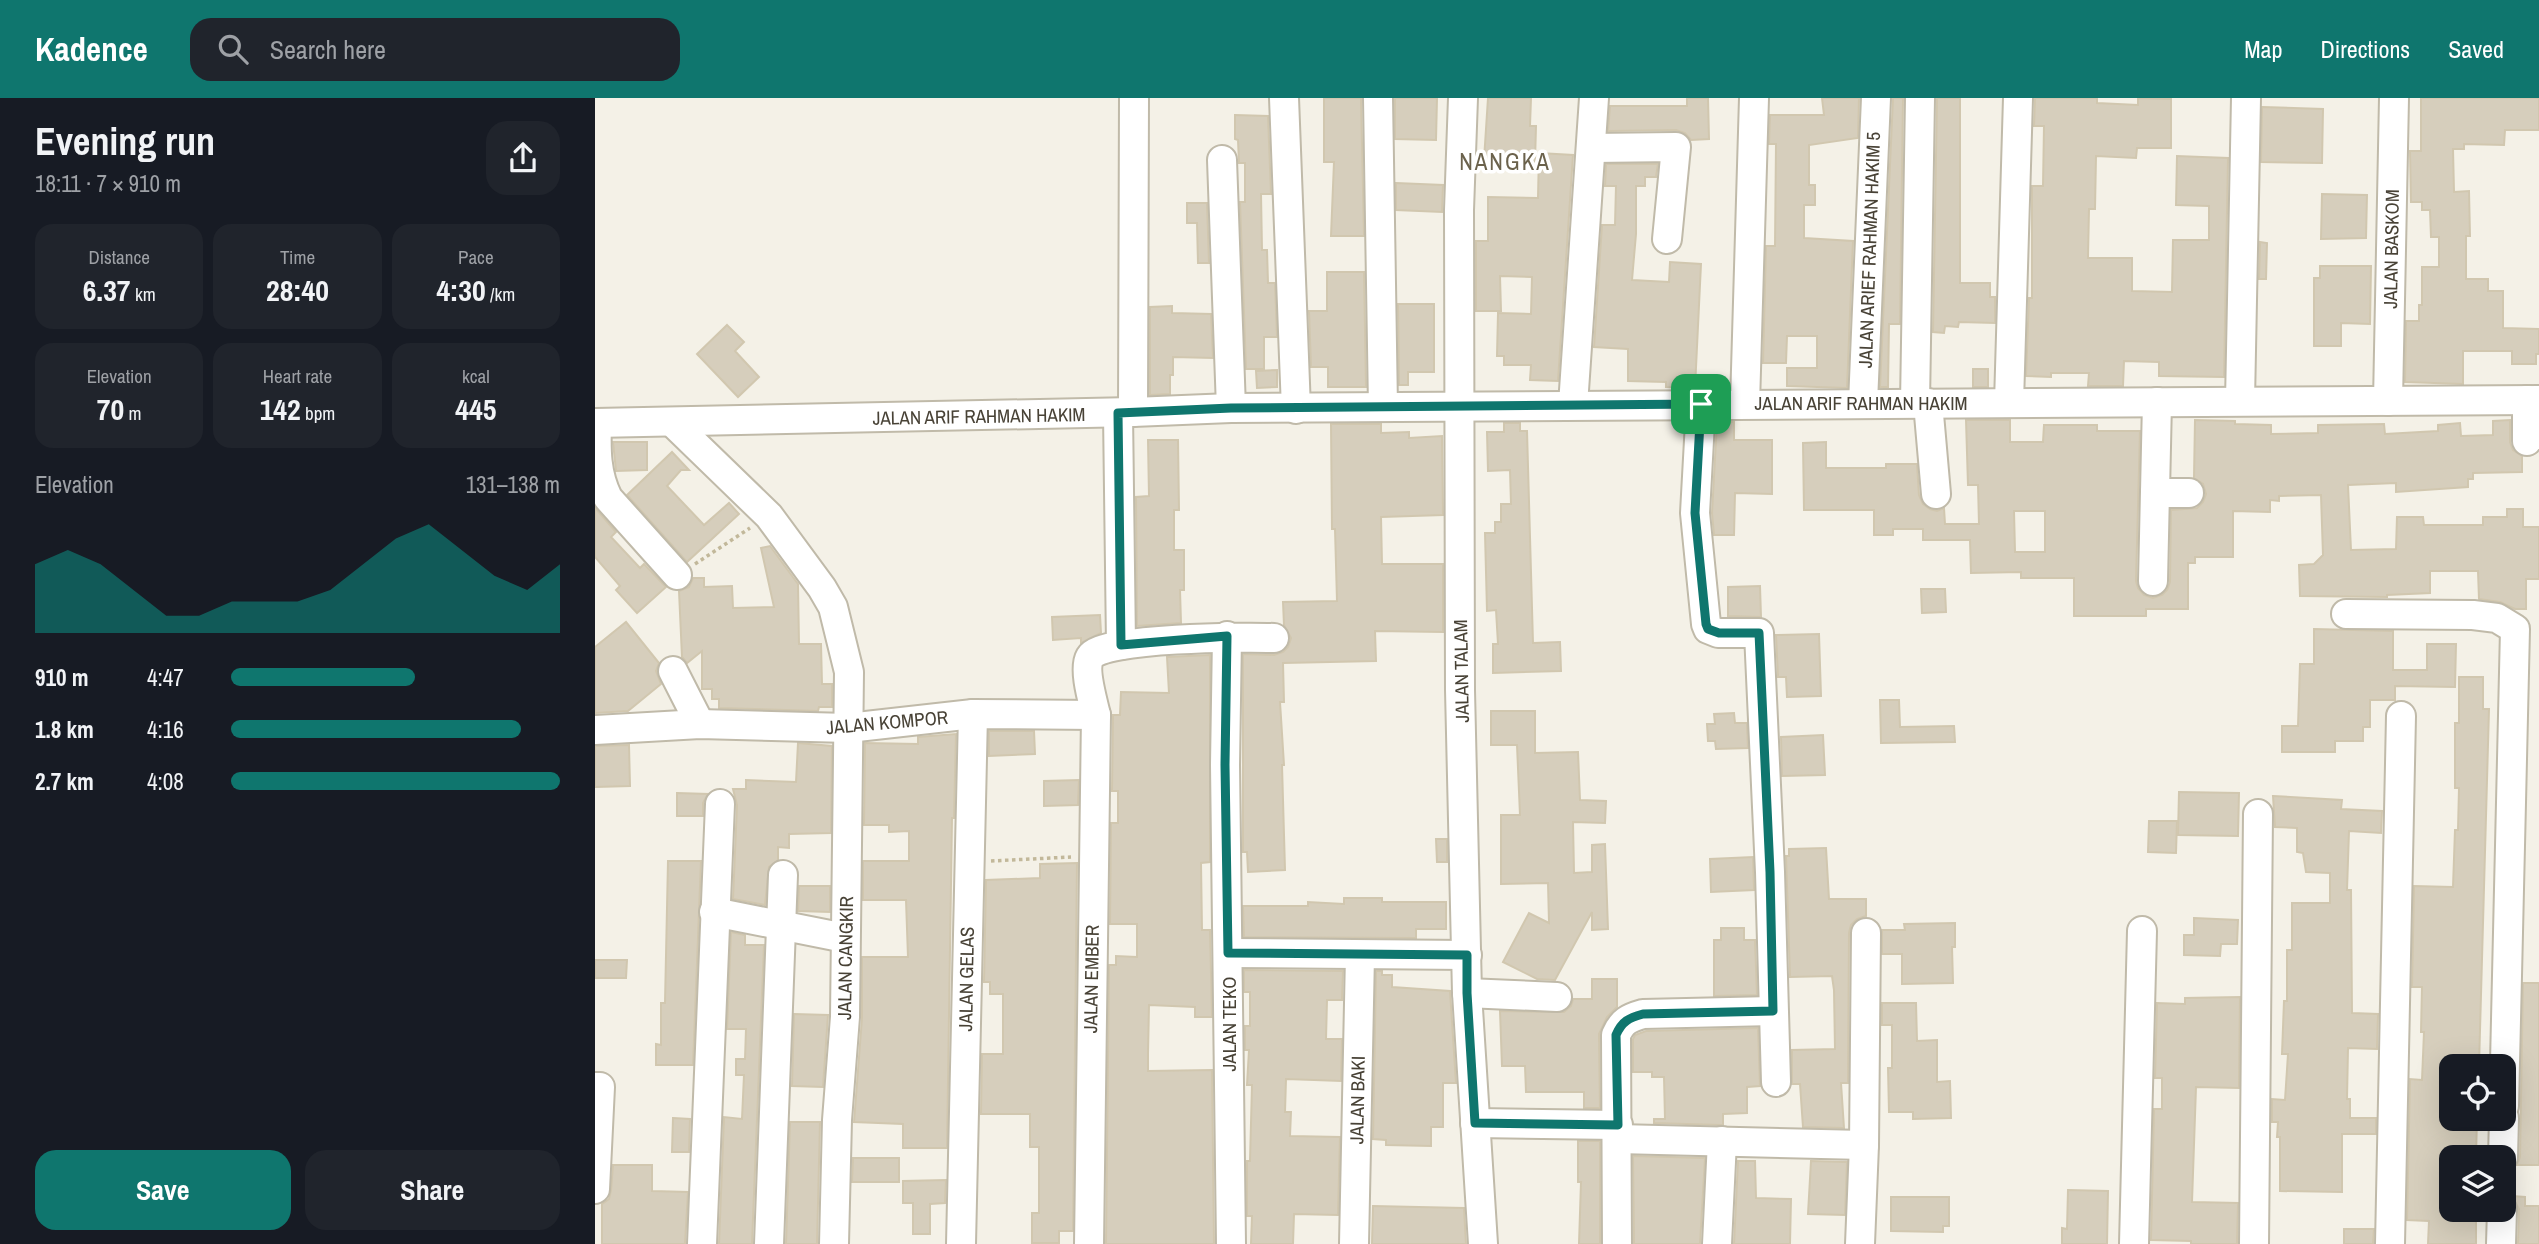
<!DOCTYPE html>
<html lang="en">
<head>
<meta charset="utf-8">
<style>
	body { margin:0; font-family:"Archivo Narrow",sans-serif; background:#20242c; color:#f1f3f6; height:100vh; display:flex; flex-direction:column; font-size:26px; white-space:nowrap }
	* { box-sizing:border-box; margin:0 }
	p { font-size:23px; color:#9ea1a6 }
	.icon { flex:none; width:38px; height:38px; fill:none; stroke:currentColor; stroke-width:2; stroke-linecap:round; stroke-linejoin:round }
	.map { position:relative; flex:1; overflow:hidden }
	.details { display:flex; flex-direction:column; background:#171b24; width:595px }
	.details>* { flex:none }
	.controls { position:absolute; left:1844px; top:956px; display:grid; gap:14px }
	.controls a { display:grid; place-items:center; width:77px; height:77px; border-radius:14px; background:#171b24; box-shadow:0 7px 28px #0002; font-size:35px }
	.pin { position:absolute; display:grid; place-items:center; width:60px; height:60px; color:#fff; margin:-30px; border-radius:14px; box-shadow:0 4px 10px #0006 }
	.round { display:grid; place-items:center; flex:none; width:74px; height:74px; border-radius:21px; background:#20242c }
	.overview { display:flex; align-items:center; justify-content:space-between; height:119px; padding:0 35px }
	h1 { font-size:38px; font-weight:700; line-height:52px }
	.figures { display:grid; grid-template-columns:repeat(3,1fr); gap:10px; height:119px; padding:7px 35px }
	.figures div { display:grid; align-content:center; border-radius:18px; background:#20242c; text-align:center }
	.figures b { font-size:30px; font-weight:700 }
	.figures small { font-size:19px; font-weight:400 }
	.figures p { font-size:19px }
	.chart { height:196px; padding:14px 35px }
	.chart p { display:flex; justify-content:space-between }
	.chart svg { width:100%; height:126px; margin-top:7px; fill:#0f766e; opacity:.7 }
	.cta { display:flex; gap:14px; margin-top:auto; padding:14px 35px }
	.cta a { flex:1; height:80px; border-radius:21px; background:#0f766e; color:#fff; font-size:28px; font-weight:700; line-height:80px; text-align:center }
	.cta a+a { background:#20242c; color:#f1f3f6 }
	ul { padding:0 35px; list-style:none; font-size:23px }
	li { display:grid; grid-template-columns:112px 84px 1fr; align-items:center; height:52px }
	li i { height:18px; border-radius:9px; background:#0f766e }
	header { display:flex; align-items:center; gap:42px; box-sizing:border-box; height:98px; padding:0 35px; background:#0f766e; color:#fff }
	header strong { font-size:33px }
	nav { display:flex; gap:38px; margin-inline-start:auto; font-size:24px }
	.search { width:490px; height:63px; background:#20242c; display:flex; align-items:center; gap:18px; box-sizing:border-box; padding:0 24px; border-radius:21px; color:#9ea1a6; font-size:26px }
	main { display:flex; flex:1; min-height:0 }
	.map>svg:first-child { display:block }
</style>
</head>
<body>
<header>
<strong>Kadence</strong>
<div class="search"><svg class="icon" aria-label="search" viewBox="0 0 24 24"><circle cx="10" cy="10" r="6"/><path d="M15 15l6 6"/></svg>Search here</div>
<nav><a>Map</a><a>Directions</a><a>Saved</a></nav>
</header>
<main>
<section class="details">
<div class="overview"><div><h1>Evening run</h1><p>18:11 · 7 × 910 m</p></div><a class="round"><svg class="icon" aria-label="share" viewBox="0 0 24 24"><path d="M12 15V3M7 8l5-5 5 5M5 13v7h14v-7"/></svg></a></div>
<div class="figures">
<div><p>Distance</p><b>6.37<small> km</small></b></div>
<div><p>Time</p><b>28:40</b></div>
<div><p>Pace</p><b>4:30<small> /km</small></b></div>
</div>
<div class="figures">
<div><p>Elevation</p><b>70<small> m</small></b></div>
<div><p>Heart rate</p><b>142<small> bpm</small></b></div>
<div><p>kcal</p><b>445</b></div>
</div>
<div class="chart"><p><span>Elevation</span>131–138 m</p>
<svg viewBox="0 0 160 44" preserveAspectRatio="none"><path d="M0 44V20L10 15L20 20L30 29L40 38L50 38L60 33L70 33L80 33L90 29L100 20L110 11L120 6L130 15L140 24L150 29L160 20V44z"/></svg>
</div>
<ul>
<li><b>910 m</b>4:47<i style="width:56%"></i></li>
<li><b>1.8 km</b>4:16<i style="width:88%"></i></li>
<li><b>2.7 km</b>4:08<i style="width:100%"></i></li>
</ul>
<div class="cta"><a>Save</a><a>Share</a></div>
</section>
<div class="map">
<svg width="1944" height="1146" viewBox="0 0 1944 1146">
	<rect width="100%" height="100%" fill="#f4f1e7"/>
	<!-- building -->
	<g fill="#d6cebc" stroke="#d1c7af" stroke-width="2" fill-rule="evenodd">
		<polygon points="729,0 766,0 769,138 736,138 739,64 729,64"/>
		<polygon points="800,0 842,0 841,42 800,41"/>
		<polygon points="893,0 936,0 935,28 941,28 940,64 889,62"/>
		<polygon points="1092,0 1113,0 1114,41 1096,42 1090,35 1081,32 1013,33 1015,8 1092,8"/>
		<polygon points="1227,0 1264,0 1263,40 1214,47 1214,87 1220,87 1220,107 1209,107 1209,140 1258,143 1252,290 1192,288 1192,270 1222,270 1222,238 1192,238 1191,265 1168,265 1171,148 1180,148 1181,46 1174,46 1175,17 1229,17"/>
		<polygon points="1298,0 1308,0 1305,226 1294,226 1293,289 1285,289"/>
		<polygon points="1342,0 1365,0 1365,185 1395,185 1395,199 1400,199 1400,225 1364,224 1363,229 1350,228 1349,235 1338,234"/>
		<polygon points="1440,0 1502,0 1502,5 1543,7 1543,0 1576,1 1576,50 1542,50 1541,60 1501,58 1500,111 1494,111 1493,160 1537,160 1537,193 1577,194 1578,142 1614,142 1614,108 1581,107 1582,58 1633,60 1629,279 1564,278 1564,264 1529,263 1528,288 1493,288 1494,275 1456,275 1456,279 1431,278 1434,200 1437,200 1437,88 1448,88 1449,28 1439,28"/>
		<polygon points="1826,0 1944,0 1944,32 1910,32 1909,47 1869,46 1869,51 1858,51 1859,94 1874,93 1875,138 1871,138 1871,181 1893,181 1893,193 1908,193 1908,230 1944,231 1944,256 1941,256 1941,266 1917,266 1917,253 1868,253 1868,286 1810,284 1811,223 1824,223 1824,207 1827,207 1827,169 1844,169 1844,139 1836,139 1835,112 1827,112 1827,104 1816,104 1815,53 1826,53"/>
		<polygon points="1667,9 1728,11 1727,65 1666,64"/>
		<polygon points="640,17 673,18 676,96 666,96 667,152 672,152 673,185 680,185 682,239 669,239 669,271 651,271 645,104 650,104 650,65 644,65 643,42 640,41"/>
		<polygon points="944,55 978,57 963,283 935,282 936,267 909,267 909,258 902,258 903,215 936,216 937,179 905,178 906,213 881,213 881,143 893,143 893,99 943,100"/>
		<polygon points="1011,66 1063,66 1061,79 1050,79 1050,88 1041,88 1041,136 1037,182 1074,184 1075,164 1106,166 1100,290 1071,289 1071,284 1033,283 1033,251 999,249 1007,127 1020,127 1021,88 1010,88"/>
		<polygon points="801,85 848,87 847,114 801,112"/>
		<polygon points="1727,96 1772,97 1771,140 1726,141"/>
		<polygon points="592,105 612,105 614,165 603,165 602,125 592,125"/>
		<polygon points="1665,144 1672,145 1671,181 1664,181"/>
		<polygon points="1725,168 1776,168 1775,226 1746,225 1746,248 1719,248 1719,180 1725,180"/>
		<polygon points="732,174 769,174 771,289 733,289 733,269 716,269 714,213 732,213"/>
		<polygon points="803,206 839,206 839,274 813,274 813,287 804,287"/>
		<polygon points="577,208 577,215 616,216 618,260 578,259 578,277 575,277 575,296 555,297 555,209"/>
		<polygon points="132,227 149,244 140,253 164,279 143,299 102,256"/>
		<rect x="1378" y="271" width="15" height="18"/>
		<polygon points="682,272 682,289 662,290 661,273"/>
		<path d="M1371 322H1415V344H1448L1449 327H1502V333H1545L1541 483 1543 490 1549 497 1558 500 1567 497 1572 492 1575 484 1576 412 1602 410 1608 404 1611 396 1608 386 1599 380 1600 322 1640 323V326L1676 327V336L1723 335V327L1789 326 1790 336 1843 333V327L1865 325 1866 338 1898 337V323L1915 322V344L1918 352 1927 358V374L1878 375V381H1873V389L1801 394V385L1753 387 1756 452 1801 451 1802 419H1828L1829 427H1888V419H1912V411H1928V429H1944V481H1931V511H1920L1905 504 1884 501 1883 473H1835V495L1792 497V499L1705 498 1704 467 1719 466 1728 457 1726 397 1684 398V403L1675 402V414L1638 413V459H1600V465H1593V511H1551V518H1479V480H1426V474L1376 475 1375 442H1328V431H1298V437H1279V412H1209L1208 345 1231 344V370H1291V366H1322L1324 397 1328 406 1335 411 1342 413 1349 410 1350 426H1384L1383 387H1373ZM1419 413H1450V454H1420Z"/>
		<polygon points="1122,324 1139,324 1139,342 1177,342 1177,396 1140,395 1139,437 1119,437 1117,415"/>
		<polygon points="909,325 925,325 925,333 932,333 938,545 965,544 966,573 898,575 898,546 903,546 901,512 892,513 890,435 900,435 900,424 906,424 906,406 916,406 915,372 893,373 892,334 909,334"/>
		<polygon points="736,326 786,326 786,335 814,334 814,340 847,338 848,417 786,419 787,466 848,466 848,534 780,533 781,563 688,565 689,604 685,604 689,667 687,667 690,772 653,774 652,754 648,754 648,556 679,557 688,554 693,549 696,540 689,527 688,504 742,503 740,431 737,431"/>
		<polygon points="553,342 583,342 584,412 579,412 579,452 589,452 589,492 585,492 586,525 542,528 541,399 554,398"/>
		<polygon points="18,344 52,344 52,372 21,373"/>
		<polygon points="77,354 94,372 86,372 72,388 109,427 134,405 144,416 92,464 32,397"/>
		<polygon points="0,410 21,434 16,439 45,470 49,466 71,489 42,515 21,492 25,488 0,459"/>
		<polygon points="175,448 203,486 204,546 226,546 227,586 237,586 237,609 224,609 223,613 124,610 124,601 117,601 117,591 107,591 107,553 92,565 87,559 84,493 94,489 98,480 109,480 109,489 137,488 138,510 179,509 166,450"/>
		<polygon points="1165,488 1166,519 1133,518 1133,489"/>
		<polygon points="1326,491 1350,491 1351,514 1327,515"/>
		<polygon points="505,517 506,535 486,545 486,540 458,542 457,519"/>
		<polygon points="31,524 64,565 61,573 66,586 33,613 0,615 0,549"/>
		<polygon points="1719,531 1798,533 1798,572 1832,572 1832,546 1861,546 1860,589 1800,588 1800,602 1775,602 1775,629 1768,629 1768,643 1740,643 1740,654 1687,654 1687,628 1703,628 1705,566 1719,566"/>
		<polygon points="1224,536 1226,598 1192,599 1191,579 1183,579 1181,537"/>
		<polygon points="615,557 615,764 606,765 607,832 615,832 617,919 600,919 600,909 554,907 553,956 553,973 617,972 619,1146 511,1146 514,867 521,867 521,858 542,859 542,826 515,826 516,725 523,725 523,693 517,693 518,617 525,617 526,594 574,595 572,559"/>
		<polygon points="1864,579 1888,579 1888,611 1894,611 1884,968 1857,968 1857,1020 1882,1020 1881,1059 1857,1059 1857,1111 1881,1111 1881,1146 1833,1146 1834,1123 1812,1122 1815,981 1827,982 1829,934 1826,934 1827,889 1817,889 1819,788 1858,789 1860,732 1863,732 1864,690 1860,690 1860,625 1864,625"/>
		<polygon points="1285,602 1304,602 1305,629 1359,628 1360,644 1286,645"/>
		<polygon points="896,613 940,613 940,655 983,654 985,702 1011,703 1010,725 978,724 979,775 997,774 997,747 1010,746 1013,831 997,832 997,814 960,882 942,881 908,864 934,815 954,825 953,785 906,786 906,717 925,717 922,647 896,647"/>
		<polygon points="1139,615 1140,625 1152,625 1153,650 1121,651 1120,643 1113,643 1112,626 1120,626 1119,616"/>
		<polygon points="394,633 439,633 440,656 394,658"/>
		<polygon points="361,636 359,720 357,720 352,1050 308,1050 308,1026 259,1024 267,920 267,859 313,859 311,802 268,802 268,763 314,763 314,733 294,734 294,727 269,727 270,645 323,646 323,639"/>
		<polygon points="1228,637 1230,677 1187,678 1186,639"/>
		<polygon points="203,645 237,648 236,735 194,736 194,750 183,749 183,762 174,769 170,807 138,801 142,707 138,691 151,691 151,682 201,684"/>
		<polygon points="34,647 35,688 0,689 0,648"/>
		<polygon points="484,682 483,707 449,708 449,683"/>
		<polygon points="1584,694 1644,695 1643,738 1583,737"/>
		<polygon points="82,695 113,696 108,705 108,718 82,718"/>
		<polygon points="1678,698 1747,702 1746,711 1787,713 1786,735 1754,733 1752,792 1756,792 1757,915 1783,916 1782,951 1753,950 1752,1001 1755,1001 1755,1020 1781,1020 1781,1036 1747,1036 1747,1094 1685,1093 1685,1039 1682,1039 1683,1024 1677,1024 1677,1001 1690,1002 1693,956 1687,956 1689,903 1692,903 1692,852 1697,852 1697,805 1735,805 1735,775 1711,774 1708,755 1702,754 1702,730 1680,729"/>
		<polygon points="1554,723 1582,723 1581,755 1553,754"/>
		<polygon points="841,741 852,741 852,764 842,764"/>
		<polygon points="1231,750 1234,801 1271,801 1271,818 1262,821 1256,827 1254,835 1253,985 1246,985 1249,1030 1208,1029 1205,986 1197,986 1197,952 1240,951 1239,892 1237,878 1195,879 1191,758 1194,758 1194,751"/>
		<polygon points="1158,759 1159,792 1116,794 1115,761"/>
		<polygon points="73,763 106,763 98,967 61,967 61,946 66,947 66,905 70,905"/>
		<polygon points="482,765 478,1133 464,1133 464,1145 437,1145 437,1115 444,1115 444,1049 435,1049 435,1016 386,1016 387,956 408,956 408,896 395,896 395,884 389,884 391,782 445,780 445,766"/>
		<polygon points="204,788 235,788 235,814 203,813"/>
		<polygon points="749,800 787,800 787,804 851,804 851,831 821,831 821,840 649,839 648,808 713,808 713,804 749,806"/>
		<polygon points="1599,820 1643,822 1642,846 1626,846 1625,858 1589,857 1589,837 1599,837"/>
		<polygon points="1360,825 1360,849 1357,849 1358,885 1307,886 1307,856 1287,856 1287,832 1310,832 1309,826"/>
		<polygon points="1126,830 1149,830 1149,842 1160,842 1162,897 1119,898 1119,842 1126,842"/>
		<polygon points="136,834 150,837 150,847 169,847 157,1146 124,1146 129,1019 147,1021 149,977 141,977 141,961 150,961 151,931 132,931"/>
		<polygon points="0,862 32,862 31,880 0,880"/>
		<polygon points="649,872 748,873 747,902 732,902 731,941 747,941 746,983 691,981 690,1014 696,1014 695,1038 745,1039 743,1117 699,1116 698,1146 656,1146 657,1118 652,1118 652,1063 655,1063 657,987 652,987 654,952 650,952 650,928 655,928 655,894 649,894"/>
		<polygon points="781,873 787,873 787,877 797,877 797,889 855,893 861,985 848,985 848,1029 836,1029 836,1048 791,1047 791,1042 778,1041"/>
		<polygon points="997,881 1022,881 1022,909 1012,919 1004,936 1005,1010 989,1010 989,994 931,994 930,968 907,968 905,913 969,914 976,908 978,901 997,901"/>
		<polygon points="1928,885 1944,885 1944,1067 1922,1067 1925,1059"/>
		<polygon points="1645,899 1644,990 1601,989 1597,1104 1643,1105 1642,1146 1596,1146 1596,1143 1556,1142 1559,1011 1567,1011 1567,980 1560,980 1562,905 1590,906 1590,900"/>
		<polygon points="1287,905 1321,905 1322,943 1342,942 1342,984 1355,983 1356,1020 1318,1021 1318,1014 1294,1014 1293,970 1297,970 1297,927 1287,927"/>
		<polygon points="199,916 233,917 228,989 197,988"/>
		<polygon points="1163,930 1165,988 1152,989 1152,1015 1128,1016 1128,1027 1125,1027 1059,1025 1059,1021 1070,1021 1069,979 1057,979 1057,974 1038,974 1038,941 1040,937 1051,933"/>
		<polygon points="78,1020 95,1021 94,1054 77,1054"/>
		<polygon points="195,1024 225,1024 222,1146 191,1146"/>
		<polygon points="983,1043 1005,1043 1005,1146 984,1146 986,1084 983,1084"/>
		<polygon points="1038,1058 1110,1060 1105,1146 1039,1146"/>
		<polygon points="258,1060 304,1060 304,1084 257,1084"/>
		<polygon points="1143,1063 1160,1063 1161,1100 1196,1101 1195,1146 1139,1146"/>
		<polygon points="1216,1063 1252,1064 1250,1117 1213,1116"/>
		<polygon points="18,1067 57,1067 57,1093 93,1094 90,1146 7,1146 7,1106 14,1101 16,1092"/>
		<polygon points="351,1082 350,1105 335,1106 335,1136 318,1136 318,1105 308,1105 308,1083"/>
		<polygon points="1473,1092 1513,1093 1512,1146 1467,1146 1467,1130 1472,1131"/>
		<polygon points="1917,1098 1930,1099 1930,1108 1944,1108 1944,1146 1923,1146 1924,1111"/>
		<polygon points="1296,1099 1354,1099 1354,1128 1348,1128 1348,1134 1296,1133"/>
		<polygon points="778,1108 869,1110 871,1146 777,1146"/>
		<polygon points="1749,1131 1779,1131 1778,1146 1749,1146"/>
	</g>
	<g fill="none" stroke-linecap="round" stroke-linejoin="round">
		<!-- minor casing -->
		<g stroke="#c0baa9" stroke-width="32">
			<g id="minor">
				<polyline points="689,0 701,311"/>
				<polyline points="783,0 788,309"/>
				<polyline points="868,0 864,112 865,592 872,895 888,1146"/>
				<polyline points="997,50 1081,49 1072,141"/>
				<polyline points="627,62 636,310"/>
				<polyline points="1932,302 1932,343"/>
				<polyline points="1645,303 1651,0"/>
				<polyline points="1793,303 1799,0"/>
				<polyline points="1268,305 1281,0"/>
				<polyline points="1320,305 1325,0"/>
				<polyline points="1333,305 1341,396"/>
				<polyline points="1414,305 1423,0"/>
				<polyline points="1106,306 1100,415 1111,526 1113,531 1123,535 1164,535 1175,774 1181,984"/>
				<polyline points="1150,306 1159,0"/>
				<polyline points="978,307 999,0"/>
				<polyline points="538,314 539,0"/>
				<polyline points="523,315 526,547"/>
				<polyline points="77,324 174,418 227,490 238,509 254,574 250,919 242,1022 239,1146"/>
				<polyline points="0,325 538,314 636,310 1944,302"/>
				<path d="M2 325C1 352 1 376 13 400L82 477"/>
				<polyline points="1560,395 1594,395"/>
				<polyline points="1558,483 1562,304"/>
				<polyline points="1751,516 1878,517 1902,520 1920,531 1909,1008"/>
				<polyline points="632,538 630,667 636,1146"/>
				<polyline points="78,573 105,626"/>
				<polyline points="0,632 105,626 253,630 378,616 501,617"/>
				<polyline points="119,814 250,840"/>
				<polyline points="633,855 872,857"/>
				<polyline points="872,895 962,899"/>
				<polyline points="0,989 5,989 0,1091"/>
				<polyline points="880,1025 1023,1027"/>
				<polyline points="1023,1041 1269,1047"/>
				<polyline points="1908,1059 1909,1020"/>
				<polyline points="107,1146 125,706"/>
				<polyline points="174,1146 188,777"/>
				<polyline points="366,1146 378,616"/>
				<path d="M494 1146 501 617C498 604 488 571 495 559 506 539 653 539 679 540"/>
				<polyline points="759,1146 765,857"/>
				<path d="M1022 1146 1021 937C1027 923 1034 920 1048 916L1178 913"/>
				<polyline points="1122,1146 1127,1043"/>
				<polyline points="1265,1146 1269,1047 1271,835"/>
				<polyline points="1539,1146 1547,833"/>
				<polyline points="1659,1146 1663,716"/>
				<polyline points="1795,1146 1806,618"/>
				<polyline points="1906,1146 1907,1111"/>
			</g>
		</g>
		<!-- path -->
		<g stroke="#c2b89a" stroke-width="3.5" stroke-dasharray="3.5 3.5" stroke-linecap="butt">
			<polyline points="100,466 155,430"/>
			<polyline points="396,763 476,759"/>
		</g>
		<!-- minor -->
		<use href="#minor" stroke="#fff" stroke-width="28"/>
	</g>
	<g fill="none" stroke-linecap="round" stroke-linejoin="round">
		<!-- route casing -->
		<g stroke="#fff" stroke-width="14">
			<path id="route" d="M1106 306 1100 415 1111 526 1113 531 1124 535H1164L1175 774 1178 913 1048 916C1034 920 1027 923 1021 937L1023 1027 880 1025 872 895V857L633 855 630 667 632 538 526 547 523 315 636 310Z"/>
		</g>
		<!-- route -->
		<use href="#route" stroke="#0f766e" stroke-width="9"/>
	</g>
	<g text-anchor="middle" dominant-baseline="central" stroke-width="7" stroke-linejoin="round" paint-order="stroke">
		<!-- street labels -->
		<g font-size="19" fill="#484236" stroke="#fff">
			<text transform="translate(1796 151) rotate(-89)">JALAN BASKOM</text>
			<text transform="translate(1274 152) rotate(-88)">JALAN ARIEF RAHMAN HAKIM 5</text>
			<text x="1266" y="305">JALAN ARIF RAHMAN HAKIM</text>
			<text transform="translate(384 318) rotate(-1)">JALAN ARIF RAHMAN HAKIM</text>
			<text transform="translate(866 573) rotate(-91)">JALAN TALAM</text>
			<text transform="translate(292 624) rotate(-5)">JALAN KOMPOR</text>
			<text transform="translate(250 860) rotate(-89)">JALAN CANGKIR</text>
			<text transform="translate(371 881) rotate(-89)">JALAN GELAS</text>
			<text transform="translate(496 881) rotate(-89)">JALAN EMBER</text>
			<text transform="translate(634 926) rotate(-90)">JALAN TEKO</text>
			<text transform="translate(762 1002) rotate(-89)">JALAN BAKI</text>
		</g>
		<!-- quarter labels -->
		<g font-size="23" letter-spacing="2" fill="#6b624c" stroke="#fff">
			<text x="910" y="63">NANGKA</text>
		</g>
	</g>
</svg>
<div class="controls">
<a><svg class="icon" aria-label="locate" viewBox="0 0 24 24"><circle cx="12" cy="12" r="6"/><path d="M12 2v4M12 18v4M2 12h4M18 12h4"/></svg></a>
<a><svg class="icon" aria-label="layers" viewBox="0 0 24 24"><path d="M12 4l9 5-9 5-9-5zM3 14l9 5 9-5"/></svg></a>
</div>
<div class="pin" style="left:1106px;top:306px;background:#1e9e55"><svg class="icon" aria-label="arrive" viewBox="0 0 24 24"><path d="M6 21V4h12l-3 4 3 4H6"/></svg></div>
</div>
</main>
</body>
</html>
